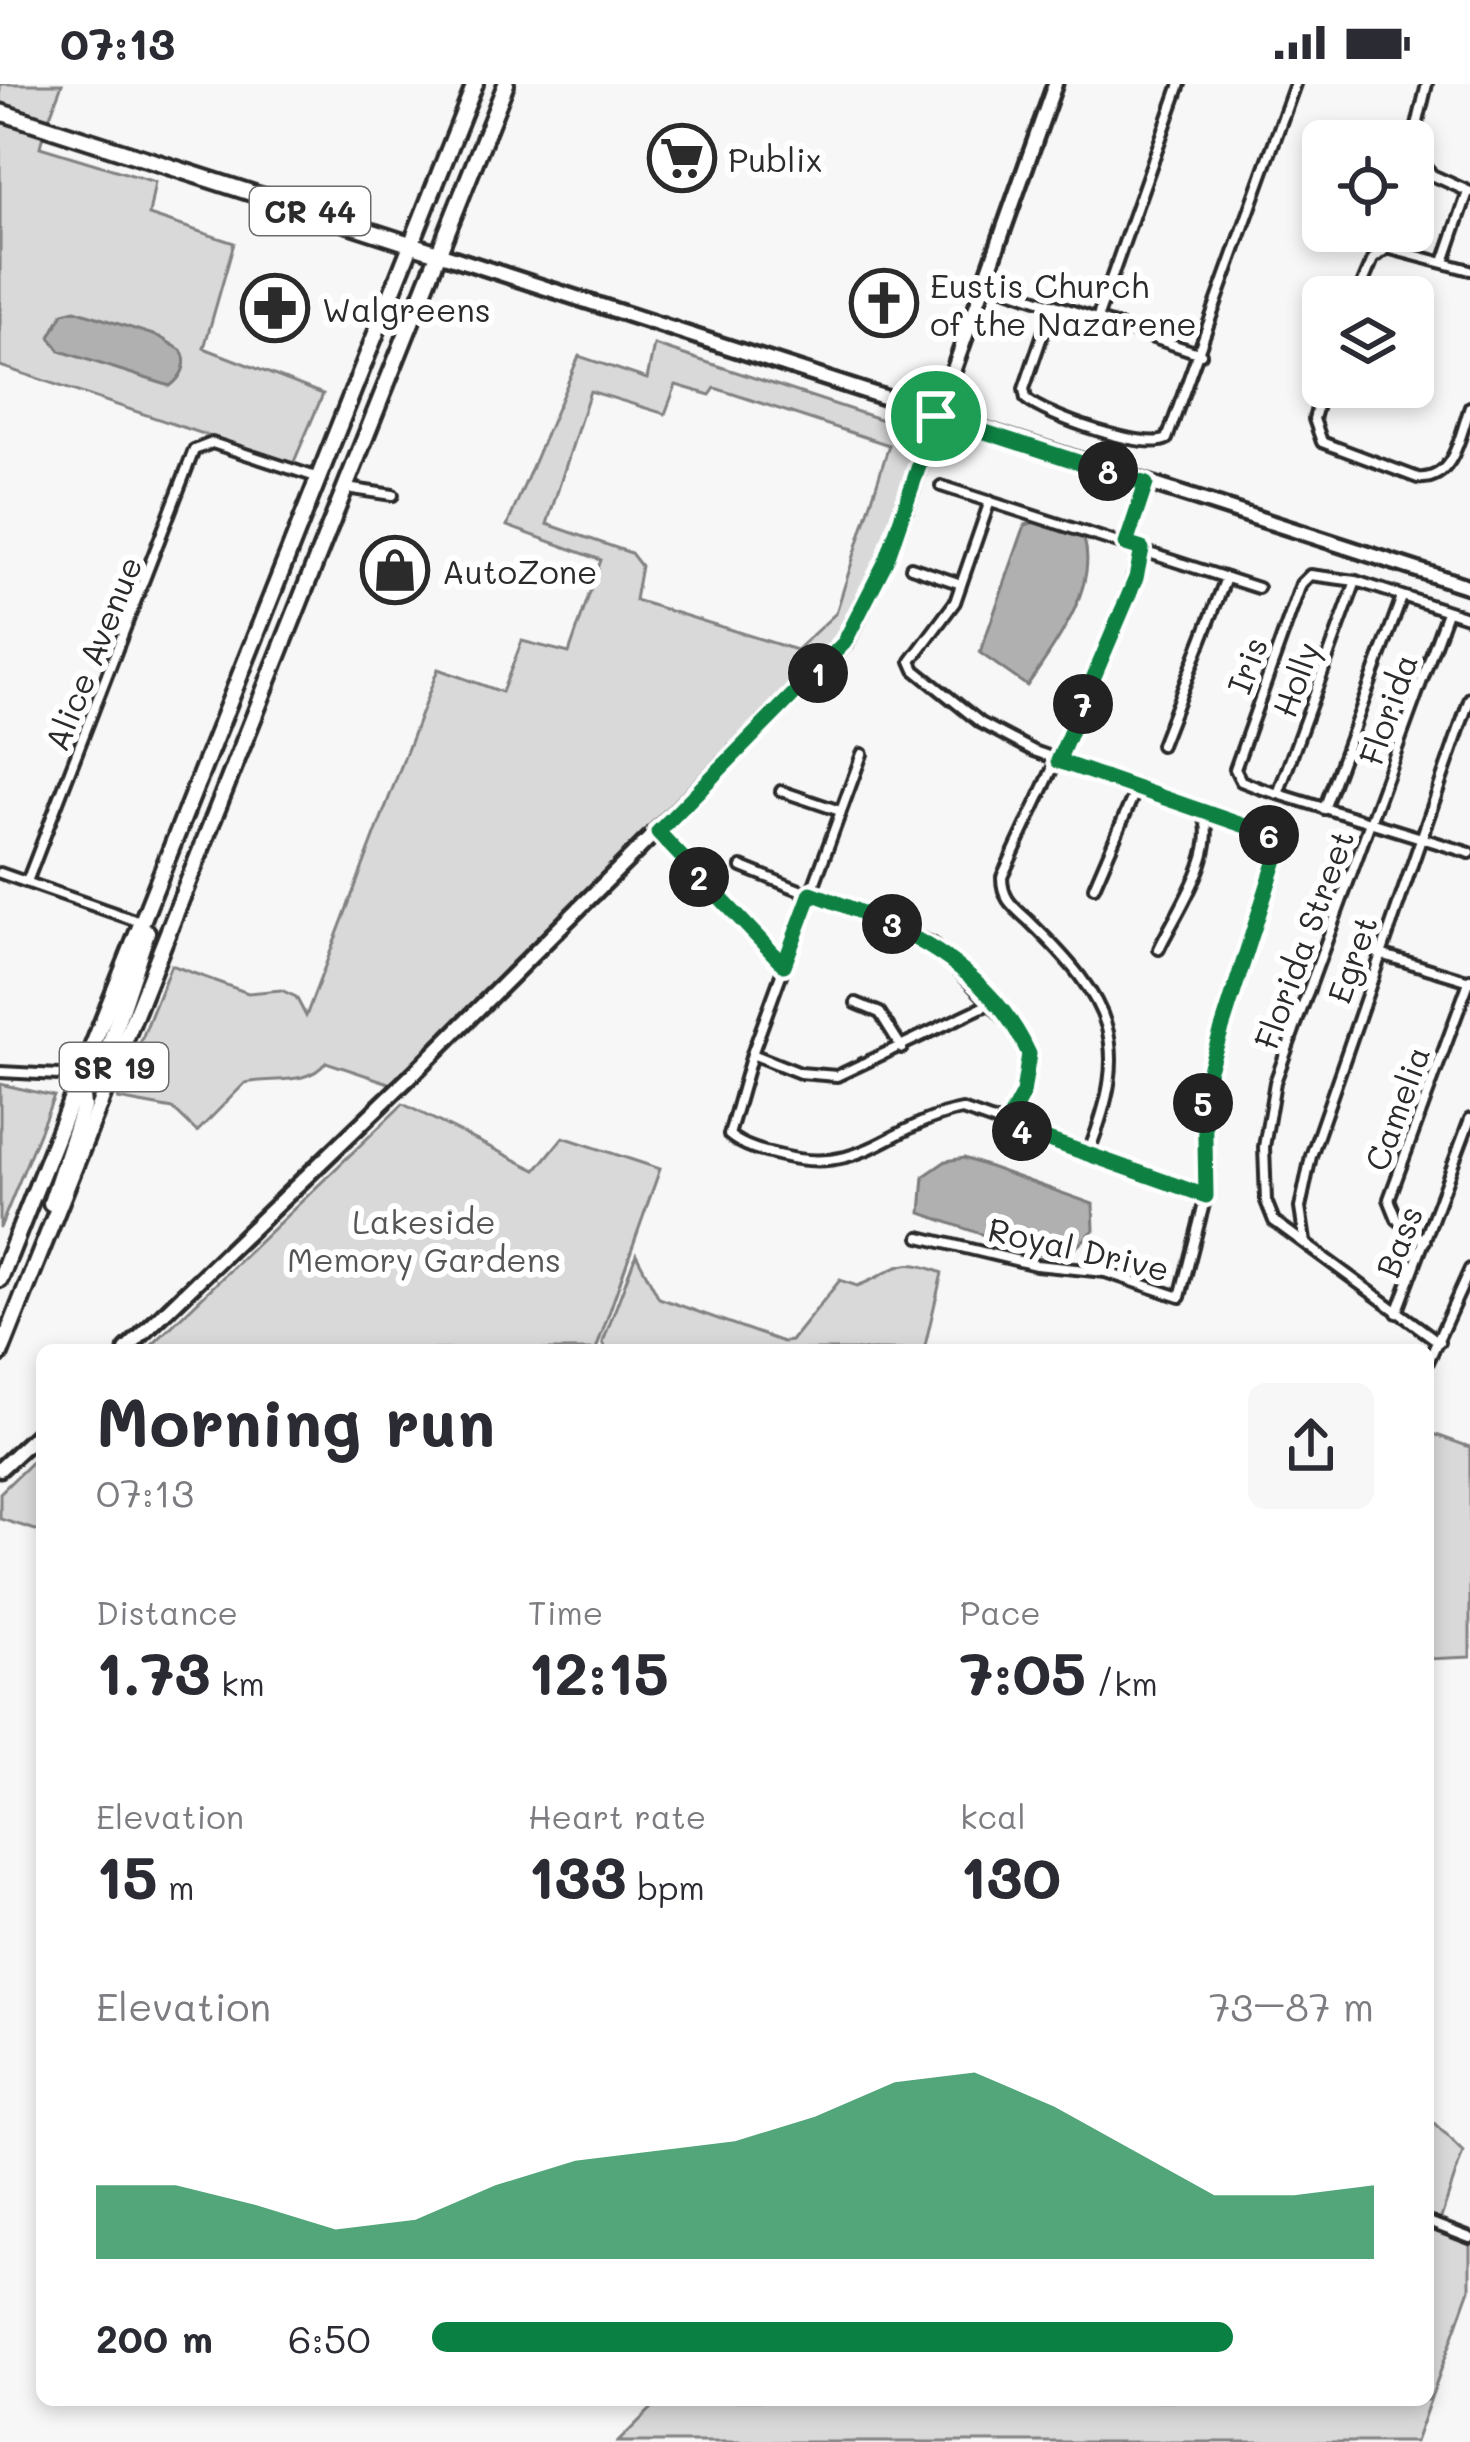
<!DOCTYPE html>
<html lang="en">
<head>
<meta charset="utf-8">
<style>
	body { margin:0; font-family:Mali,sans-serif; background:#f7f7f7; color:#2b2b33; height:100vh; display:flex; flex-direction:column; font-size:45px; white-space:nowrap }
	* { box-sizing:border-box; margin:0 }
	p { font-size:39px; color:#7c7c81 }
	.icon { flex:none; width:66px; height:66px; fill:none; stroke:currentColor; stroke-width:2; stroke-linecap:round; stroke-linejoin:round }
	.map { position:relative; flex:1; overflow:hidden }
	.drawer { position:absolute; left:36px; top:1260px; width:1398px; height:1062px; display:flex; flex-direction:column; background:#fff; border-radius:18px; box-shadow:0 6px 18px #0003 }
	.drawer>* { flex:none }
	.buttons { position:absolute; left:1302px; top:36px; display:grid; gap:24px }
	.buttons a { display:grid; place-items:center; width:132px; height:132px; border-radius:18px; background:#fff; box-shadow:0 6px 18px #0003; font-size:60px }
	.pin { position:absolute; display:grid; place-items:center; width:102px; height:102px; color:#fff; margin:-51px; border:6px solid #fff; border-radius:50%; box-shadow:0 3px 12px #0007 }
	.km { position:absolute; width:60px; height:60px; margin:-30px; border-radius:50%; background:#222; color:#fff; font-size:33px; line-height:60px; text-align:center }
	.round { display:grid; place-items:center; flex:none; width:126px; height:126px; border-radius:18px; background:#f7f7f7 }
	.overview { display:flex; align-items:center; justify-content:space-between; height:204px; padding:0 60px }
	h1 { font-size:66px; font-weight:700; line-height:90px }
	.stats { display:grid; grid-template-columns:repeat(3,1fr); gap:18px; height:204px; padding:12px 60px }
	.stats div { display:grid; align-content:center }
	.stats b { font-size:60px; font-weight:700 }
	.stats small { font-size:33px; font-weight:400 }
	.stats p { font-size:33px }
	.chart { height:336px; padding:24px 60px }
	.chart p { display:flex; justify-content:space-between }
	.chart svg { width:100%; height:216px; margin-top:12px; fill:#0b8043; opacity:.7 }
	ul { padding:0 60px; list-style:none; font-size:39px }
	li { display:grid; grid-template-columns:192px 144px 1fr; align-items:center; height:90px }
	li i { height:30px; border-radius:15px; background:#0b8043 }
	.status { display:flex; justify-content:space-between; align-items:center; height:84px; padding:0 60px; background:#fff; direction:ltr }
	.status svg { height:33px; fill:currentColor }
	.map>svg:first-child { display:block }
</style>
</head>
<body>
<div class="status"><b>07:13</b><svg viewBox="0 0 49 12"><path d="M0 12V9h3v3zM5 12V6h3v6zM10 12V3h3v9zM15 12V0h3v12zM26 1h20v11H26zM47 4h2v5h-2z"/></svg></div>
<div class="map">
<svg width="1470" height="2358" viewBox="0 0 1470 2358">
	<rect width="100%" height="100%" fill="#f7f7f7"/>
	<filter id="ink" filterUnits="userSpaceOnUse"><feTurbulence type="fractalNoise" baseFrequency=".00833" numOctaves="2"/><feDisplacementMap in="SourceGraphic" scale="24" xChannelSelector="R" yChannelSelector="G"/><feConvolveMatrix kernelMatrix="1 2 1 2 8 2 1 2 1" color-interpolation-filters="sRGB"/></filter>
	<g filter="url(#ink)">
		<!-- green -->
		<g fill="#d9d9d9" stroke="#828282" stroke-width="3" fill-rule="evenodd">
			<polygon points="0,0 62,0 48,37 0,22"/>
			<polygon points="0,34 44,47 40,63 155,98 149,131 234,159 204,264 323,310 293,380 0,282"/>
			<path d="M654 261 925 350 882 473 840 556 395 1001 326 978C308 1002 273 993 245 999L197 1048 173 1025 118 1015 171 881 248 909 281 906 296 913 306 932 438 585 502 608 522 557 569 569 601 476 507 442 579 272 647 295ZM676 301 710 311 715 304 889 361 836 529 796 566 635 516 641 482 631 469 547 440 590 307 665 330Z"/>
			<polygon points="0,1000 54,1012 0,1144"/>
			<polygon points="403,1020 536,1086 563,1053 660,1085 596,1266 147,1266"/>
			<path d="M636 1170 659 1214 783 1258 791 1257 840 1196 857 1202C898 1187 896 1170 942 1189L924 1266H606L603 1258Z"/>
			<polygon points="1428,1348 1470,1363 1470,1573 1428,1575"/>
			<polygon points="42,1368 42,1448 0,1435 0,1409"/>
			<polygon points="1428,2033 1463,2068 1439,2140 1470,2151 1470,2205 1415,2358 618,2358 660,2316 1428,2316"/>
		</g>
		<!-- water -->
		<g fill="#b0b0b0" stroke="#7b7b7b" stroke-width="3">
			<path d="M75 226 160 253 181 266C190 279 181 294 170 302L60 267 50 253 63 229Z"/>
			<path d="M1039 437 1084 455C1099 504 1053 564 1027 602L980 569 1025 441Z"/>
			<polygon points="964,1074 1093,1120 1094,1146 1068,1171 1043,1172 921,1129 924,1092 946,1077"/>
		</g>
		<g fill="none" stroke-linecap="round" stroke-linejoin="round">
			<!-- street casing -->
			<g stroke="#2b2b2b" stroke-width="16">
				<g id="street">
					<polyline points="1413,59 1427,0"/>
					<polyline points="1413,64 1432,91 1470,108"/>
					<polyline points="1444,178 1468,108"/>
					<polyline points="986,198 1201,270"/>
					<polyline points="1357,213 1373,175 1387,164 1470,186"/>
					<path d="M1053 220 1024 305 1026 315C1046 332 1145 367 1167 355L1295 0"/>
					<polyline points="1097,235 1180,0"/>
					<path d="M1323 303 1314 335 1322 358 1418 394C1454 397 1460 351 1470 323"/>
					<polyline points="941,402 1258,504"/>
					<polyline points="346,404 393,411"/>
					<polyline points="1125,460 1146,400"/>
					<polyline points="911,483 961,500"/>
					<polyline points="1470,534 1356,497 1310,491 1301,500 1235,685 1241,697 1259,704 1470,769"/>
					<polyline points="1161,661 1226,494"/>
					<path d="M862 670 752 970 729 1051C743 1063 764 1068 782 1072 865 1092 890 1039 962 1026L1206 1112"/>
					<polyline points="781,707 840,727"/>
					<polyline points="1278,710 1356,497"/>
					<polyline points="1324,725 1402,513"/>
					<polyline points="658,748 784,881"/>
					<polyline points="742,783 932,859 1008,938 1029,971 1023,1009 1006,1041"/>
					<polyline points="0,789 140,838"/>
					<polyline points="28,795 194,366 212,359 319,394"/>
					<polyline points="1094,803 1137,703"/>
					<path d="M1159 865C1175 830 1222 765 1202 728"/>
					<polyline points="1377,869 1470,897"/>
					<polyline points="856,919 880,929 902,964"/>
					<polyline points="752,970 800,989 837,992 991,919"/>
					<polyline points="0,988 79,992"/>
					<path d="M1089 1067C1132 959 1112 918 1030 838 1014 823 1002 816 1002 793L1110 561 1142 465"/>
					<polyline points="920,1153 1036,1181 1105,1188 1180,1213 1206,1112 1204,1001 1280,769 1274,752 1034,667 981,639 915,586 911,577 955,518 990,417"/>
					<polyline points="1305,1157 1300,1124 1311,1072 1470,614"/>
					<polyline points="1425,1157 1397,1135 1389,1115 1470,895"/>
					<polyline points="1397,1229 1470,1035"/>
					<polyline points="1439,1258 1274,1137 1266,1117 1264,1063 1275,998 1447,528"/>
					<polyline points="1428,1278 1470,1185"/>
					<polyline points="1431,2139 1470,2154"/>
				</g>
			</g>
			<!-- secondary casing -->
			<g stroke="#2b2b2b" stroke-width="21">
				<g id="secondary">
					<polyline points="438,169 1470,503"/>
					<polyline points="126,1266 415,988 845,559 887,474 1055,0"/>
					<polyline points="0,1385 42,1346"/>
				</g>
			</g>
			<!-- primary casing -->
			<g stroke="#2b2b2b" stroke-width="22">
				<g id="primary">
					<polyline points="0,28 438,169"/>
					<polyline points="106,998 104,977 147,848"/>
					<polyline points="51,1119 83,1023 81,997"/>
					<polyline points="0,1195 475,0"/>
					<polyline points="0,1270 506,0"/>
				</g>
			</g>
			<!-- street -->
			<use href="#street" stroke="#fff" stroke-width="8"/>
			<!-- secondary -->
			<use href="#secondary" stroke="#fff" stroke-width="12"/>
			<!-- primary -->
			<use href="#primary" stroke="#fff" stroke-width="14"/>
		</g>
	</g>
	<g fill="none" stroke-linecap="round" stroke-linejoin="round" filter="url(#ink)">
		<!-- route casing -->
		<g stroke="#fff" stroke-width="24">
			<path id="route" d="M936 332 1146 400 1126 460 1142 465 1136 494 1058 677 1274 752 1280 763 1204 1001 1206 1112 1006 1041 1023 1009 1029 970C989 881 897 840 811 809L784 881 658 748 844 559 887 475Z"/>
		</g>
		<!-- route -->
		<use href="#route" stroke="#0b8043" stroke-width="15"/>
	</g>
	<!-- icons -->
	<defs>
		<g id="supermarket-ring" transform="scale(3.45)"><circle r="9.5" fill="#fff" stroke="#2b2b2b" stroke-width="1.5"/><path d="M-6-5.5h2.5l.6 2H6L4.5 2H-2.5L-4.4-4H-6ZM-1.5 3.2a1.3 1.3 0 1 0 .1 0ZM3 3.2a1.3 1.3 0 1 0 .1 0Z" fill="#2b2b2b"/></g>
		<g id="church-ring" transform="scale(3.45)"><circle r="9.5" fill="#fff" stroke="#2b2b2b" stroke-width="1.5"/><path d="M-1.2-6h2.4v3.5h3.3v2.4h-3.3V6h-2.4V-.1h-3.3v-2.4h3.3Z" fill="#2b2b2b"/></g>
		<g id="pharmacy-ring" transform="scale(3.45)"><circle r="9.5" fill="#fff" stroke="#2b2b2b" stroke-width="1.5"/><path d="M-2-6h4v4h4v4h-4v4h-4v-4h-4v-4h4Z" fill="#2b2b2b"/></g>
		<g id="shop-ring" transform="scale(3.45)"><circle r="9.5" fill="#fff" stroke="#2b2b2b" stroke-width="1.5"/><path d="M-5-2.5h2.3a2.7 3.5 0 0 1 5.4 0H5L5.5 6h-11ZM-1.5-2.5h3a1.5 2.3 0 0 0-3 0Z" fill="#2b2b2b"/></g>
	</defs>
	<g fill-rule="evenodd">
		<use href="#supermarket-ring" x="682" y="74"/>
		<use href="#church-ring" x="884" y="219"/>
		<use href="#pharmacy-ring" x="275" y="224"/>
		<use href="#shop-ring" x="395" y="486"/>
	</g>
	<g text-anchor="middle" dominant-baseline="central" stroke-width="12" stroke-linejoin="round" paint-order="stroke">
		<!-- shield labels -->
		<g fill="#fff" stroke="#6b6b6b" stroke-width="3">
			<rect x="250" y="103" width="120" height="48" rx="9"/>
			<rect x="60" y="959" width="108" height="48" rx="9"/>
		</g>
		<g font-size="30" font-weight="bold" fill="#2b2b2b">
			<text x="310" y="127">CR 44</text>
			<text x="114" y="983">SR 19</text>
		</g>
		<!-- poi labels -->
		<g font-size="33" fill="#2b2b2b" stroke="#fff" text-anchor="start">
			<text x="728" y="74">Publix</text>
			<text x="930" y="200">Eustis Church<tspan x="930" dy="38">of the Nazarene</tspan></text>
			<text x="322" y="224">Walgreens</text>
			<text x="442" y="486">AutoZone</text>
		</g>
		<!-- street labels -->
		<g font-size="33" fill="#2b2b2b" stroke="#fff">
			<text transform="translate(92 569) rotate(-68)">Alice Avenue</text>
			<text transform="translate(1246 581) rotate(-70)">Iris</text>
			<text transform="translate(1295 595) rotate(-70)">Holly</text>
			<text transform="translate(1387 625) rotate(-71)">Florida</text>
			<text transform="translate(1303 855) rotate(-70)">Florida Street</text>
			<text transform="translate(1351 875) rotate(-71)">Egret</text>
			<text transform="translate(1396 1024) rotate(-70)">Camelia</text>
			<text transform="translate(1398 1157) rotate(-69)">Bass</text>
			<text transform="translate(1079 1164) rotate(13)">Royal Drive</text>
		</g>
		<!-- park labels -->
		<g font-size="33" fill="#565656" stroke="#fff">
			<text x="424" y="1136">Lakeside<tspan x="424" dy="38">Memory Gardens</tspan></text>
		</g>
	</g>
</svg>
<div class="buttons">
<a><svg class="icon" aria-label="locate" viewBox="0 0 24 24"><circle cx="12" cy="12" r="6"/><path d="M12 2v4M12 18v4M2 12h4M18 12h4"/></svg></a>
<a><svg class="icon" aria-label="layers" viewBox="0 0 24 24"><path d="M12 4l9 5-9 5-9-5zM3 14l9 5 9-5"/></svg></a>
</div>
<div class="pin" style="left:936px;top:332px;background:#1e9e55"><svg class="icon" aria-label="arrive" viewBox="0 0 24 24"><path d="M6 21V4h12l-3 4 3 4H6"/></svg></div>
<b class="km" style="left:818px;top:589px">1</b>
<b class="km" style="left:699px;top:793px">2</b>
<b class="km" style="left:892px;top:840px">3</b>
<b class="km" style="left:1022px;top:1047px">4</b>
<b class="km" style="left:1203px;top:1019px">5</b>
<b class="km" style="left:1269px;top:751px">6</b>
<b class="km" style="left:1083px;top:620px">7</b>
<b class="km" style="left:1108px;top:387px">8</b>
<section class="drawer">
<div class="overview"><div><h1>Morning run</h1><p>07:13</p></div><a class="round"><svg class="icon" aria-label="share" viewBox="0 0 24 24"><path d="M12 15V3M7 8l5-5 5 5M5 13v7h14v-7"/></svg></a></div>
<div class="stats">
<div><p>Distance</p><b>1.73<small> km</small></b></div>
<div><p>Time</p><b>12:15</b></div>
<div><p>Pace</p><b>7:05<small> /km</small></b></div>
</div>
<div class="stats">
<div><p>Elevation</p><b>15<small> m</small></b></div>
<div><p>Heart rate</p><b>133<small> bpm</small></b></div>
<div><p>kcal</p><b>130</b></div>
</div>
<div class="chart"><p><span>Elevation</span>73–87 m</p>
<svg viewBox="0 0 160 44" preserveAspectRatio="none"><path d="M0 44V29L10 29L20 33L30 38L40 36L50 29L60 24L70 22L80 20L90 15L100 8L110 6L120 13L130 22L140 31L150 31L160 29V44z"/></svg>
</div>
<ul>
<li><b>200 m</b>6:50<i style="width:85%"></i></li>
</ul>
</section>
</div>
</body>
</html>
